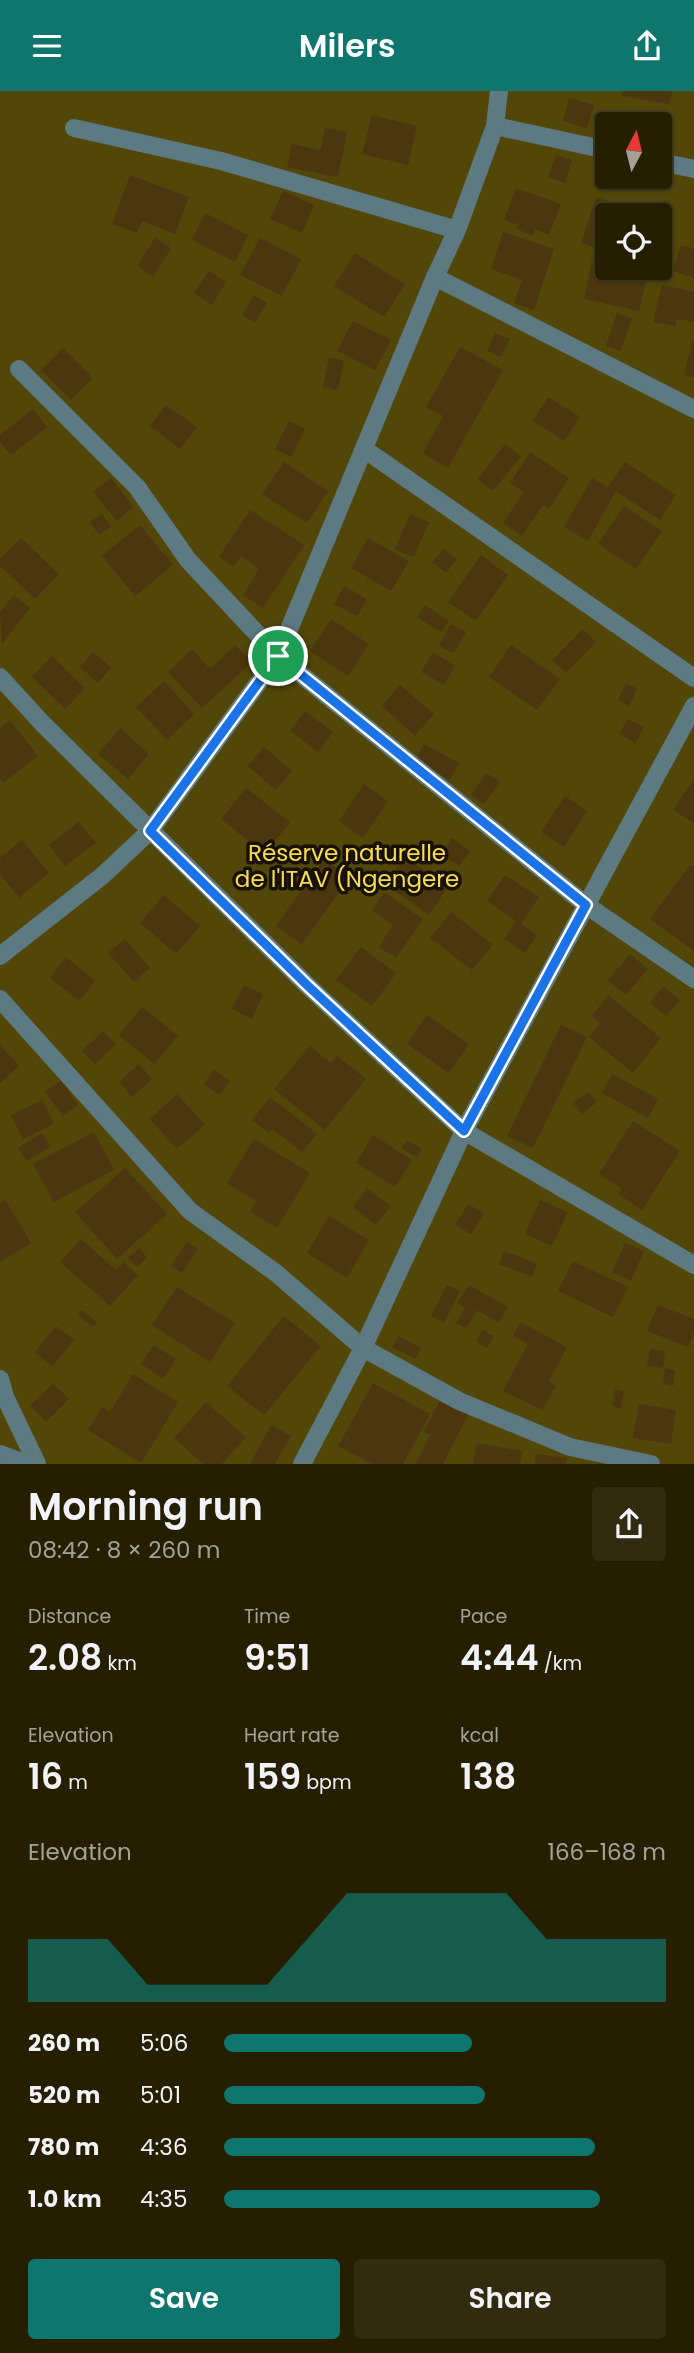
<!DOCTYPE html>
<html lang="en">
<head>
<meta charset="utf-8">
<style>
	body { margin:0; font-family:Poppins,sans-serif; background:#312c0f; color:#f1f3f6; height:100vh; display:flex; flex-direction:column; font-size:26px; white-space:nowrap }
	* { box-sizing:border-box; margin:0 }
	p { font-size:23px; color:#a3a299 }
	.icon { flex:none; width:38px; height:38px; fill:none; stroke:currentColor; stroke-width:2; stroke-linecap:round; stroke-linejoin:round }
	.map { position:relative; height:1373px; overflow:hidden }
	.sheet { display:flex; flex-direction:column; background:#251f00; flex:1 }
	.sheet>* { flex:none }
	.needle { width:46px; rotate:7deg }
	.buttons { position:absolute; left:595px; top:21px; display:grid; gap:14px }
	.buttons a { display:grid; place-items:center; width:77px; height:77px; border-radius:7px; background:#251f00; box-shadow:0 2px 5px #0004,0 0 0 2px #423d22; font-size:35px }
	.pin { position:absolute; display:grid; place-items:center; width:60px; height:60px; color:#fff; margin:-30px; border:4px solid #fff; border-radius:50%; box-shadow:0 2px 7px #0007 }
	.round { display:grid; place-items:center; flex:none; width:74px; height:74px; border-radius:7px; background:#312c0f }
	.overview { display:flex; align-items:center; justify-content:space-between; height:119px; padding:0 28px }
	h1 { font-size:38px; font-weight:600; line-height:52px }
	.metrics { display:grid; grid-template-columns:repeat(3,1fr); gap:10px; height:119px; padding:7px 28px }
	.metrics div { display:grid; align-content:center }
	.metrics b { font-size:35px; font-weight:600 }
	.metrics small { font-size:19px; font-weight:400 }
	.metrics p { font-size:19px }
	.chart { height:196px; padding:14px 28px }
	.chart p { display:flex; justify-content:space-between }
	.chart svg { width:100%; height:126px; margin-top:7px; fill:#0f766e; opacity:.7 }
	.action { display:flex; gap:14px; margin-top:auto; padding:14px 28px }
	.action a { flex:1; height:80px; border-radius:7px; background:#0f766e; color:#fff; font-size:28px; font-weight:600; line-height:80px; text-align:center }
	.action a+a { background:#312c0f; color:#f1f3f6 }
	ul { padding:0 28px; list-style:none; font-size:23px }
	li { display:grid; grid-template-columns:112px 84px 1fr; align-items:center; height:52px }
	li i { height:18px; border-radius:9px; background:#0f766e }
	header { display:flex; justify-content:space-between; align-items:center; height:91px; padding:0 28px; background:#0f766e; color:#fff; font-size:32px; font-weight:600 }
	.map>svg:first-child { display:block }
</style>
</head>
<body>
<header><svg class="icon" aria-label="menu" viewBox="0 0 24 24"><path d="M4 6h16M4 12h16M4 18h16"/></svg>Milers<svg class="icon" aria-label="share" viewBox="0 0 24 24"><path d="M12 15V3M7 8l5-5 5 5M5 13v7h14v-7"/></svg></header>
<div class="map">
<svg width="694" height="1373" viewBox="0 0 694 1373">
	<rect width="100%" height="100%" fill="#312900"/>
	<!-- green -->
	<path fill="#524709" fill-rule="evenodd" d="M0 0H694V1373H0ZM607 33H660V86H607ZM607 124H660V177H607Z"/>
	<!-- building -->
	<g fill="#4c3610">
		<polygon points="622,0 672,0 669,13 621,5"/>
		<polygon points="569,7 594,14 587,37 563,30"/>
		<polygon points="372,24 417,35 408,74 362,63"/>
		<polygon points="325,37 347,41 338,86 287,76 292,53 321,59"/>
		<polygon points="556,64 572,69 565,92 548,86"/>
		<polygon points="130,84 189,106 175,143 142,130 137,142 112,133"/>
		<polygon points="516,97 561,113 549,144 535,138 533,145 517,138 519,134 504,129"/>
		<polygon points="283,100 314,114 302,142 270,128"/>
		<polygon points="596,106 653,124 607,124 607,160 581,152"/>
		<polygon points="205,122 248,144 235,171 192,149"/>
		<polygon points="503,141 554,158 534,219 514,212 522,189 491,178"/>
		<polygon points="155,147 171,157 153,186 137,175"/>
		<polygon points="260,147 301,168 282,205 240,184"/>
		<polygon points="681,154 694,158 694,187 673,180"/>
		<polygon points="355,162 405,193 384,226 334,195"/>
		<polygon points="592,170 607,173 607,177 623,177 648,182 639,220 584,208"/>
		<polygon points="209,180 226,191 212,214 194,202"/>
		<polygon points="662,194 694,201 694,231 677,228 675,235 653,231"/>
		<polygon points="254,204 267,212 255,232 242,224"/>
		<polygon points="617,222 632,227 621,260 606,255"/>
		<polygon points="353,230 391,249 375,279 337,260"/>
		<polygon points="495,242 510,248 501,266 487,260"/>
		<polygon points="693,248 694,248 694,286 684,284"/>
		<polygon points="460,256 503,279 448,377 423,362 443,325 426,316"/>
		<polygon points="63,257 93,287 71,309 41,279"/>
		<polygon points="329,266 344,270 338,299 323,296"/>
		<polygon points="548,306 580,326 564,350 533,330"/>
		<polygon points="166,314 197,336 180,358 150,335"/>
		<polygon points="33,318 47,336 11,364 0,351 0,344"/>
		<polygon points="289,330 305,338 291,366 275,358"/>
		<polygon points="505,353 521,365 493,400 477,388"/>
		<polygon points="530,361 569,387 549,418 543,414 522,445 503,432 524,401 510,392"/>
		<polygon points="284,371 328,400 307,432 262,403"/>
		<polygon points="625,371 676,404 660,429 616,400 588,450 564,436 592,387 608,396"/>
		<polygon points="111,387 133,416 117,430 93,401"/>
		<polygon points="624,415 662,440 636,478 598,453"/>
		<polygon points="250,419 304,454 263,517 243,504 259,478 241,465 234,476 219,466"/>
		<polygon points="102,423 111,436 99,444 90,431"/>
		<polygon points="410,423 429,431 414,466 395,459"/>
		<polygon points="140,434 173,474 135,505 102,465"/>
		<polygon points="21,447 59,483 35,508 0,475 0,468"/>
		<polygon points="368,447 409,470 391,500 351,477"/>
		<polygon points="444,458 457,468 446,482 432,471"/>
		<polygon points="481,464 508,484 476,530 448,511"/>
		<polygon points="344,495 367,508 357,525 334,513"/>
		<polygon points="14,504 30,517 2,553 0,521"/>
		<polygon points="425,514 449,530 441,541 417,526"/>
		<polygon points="331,528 369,553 348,585 310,560"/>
		<polygon points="451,533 466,541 454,562 439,555"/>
		<polygon points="583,538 596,551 566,582 552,569"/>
		<polygon points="235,554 252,571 202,617 168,581 192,558 210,578"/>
		<polygon points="511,554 560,588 537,619 489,586"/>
		<polygon points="93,561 111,577 98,592 80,576"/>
		<polygon points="433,561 455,575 444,594 421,581"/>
		<polygon points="52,565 85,597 65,618 32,586"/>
		<polygon points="164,590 194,623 167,649 136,616"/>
		<polygon points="626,592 637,598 629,615 618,609"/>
		<polygon points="400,594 434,623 415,645 382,615"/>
		<polygon points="305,620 333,641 318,661 290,640"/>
		<polygon points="628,628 644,636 635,652 619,643"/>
		<polygon points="10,629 38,665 3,692 0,688 0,637"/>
		<polygon points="120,637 149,663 128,688 98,663"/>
		<polygon points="424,653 459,672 450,689 415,670"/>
		<polygon points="264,656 292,680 276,699 248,675"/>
		<polygon points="486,682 500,691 484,713 471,704"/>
		<polygon points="694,688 694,732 673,719"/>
		<polygon points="364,693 388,710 363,747 339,730"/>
		<polygon points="246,697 290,731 265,763 221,728"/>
		<polygon points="565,705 587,720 564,756 541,741"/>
		<polygon points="79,731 96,752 65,775 49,754"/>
		<polygon points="452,747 470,760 459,775 441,763"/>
		<polygon points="22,749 49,782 19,807 0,783 0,767"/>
		<polygon points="405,766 448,796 429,824 385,793"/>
		<polygon points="324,768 350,786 302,853 276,835"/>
		<polygon points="690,774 694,776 694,860 650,828"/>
		<polygon points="505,784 539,806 521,833 537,844 525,862 504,848 516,830 487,810"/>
		<polygon points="384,801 423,828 396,867 379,856 393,834 372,819"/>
		<polygon points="164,804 200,835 176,863 140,832"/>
		<polygon points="451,821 493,854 472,879 430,847"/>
		<polygon points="125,848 150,877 134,891 108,862"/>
		<polygon points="361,856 396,882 372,915 336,889"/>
		<polygon points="630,863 648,878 626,904 608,889"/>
		<polygon points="66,866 95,890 79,910 50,887"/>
		<polygon points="244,894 263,903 252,928 232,918"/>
		<polygon points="663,895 680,909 666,925 650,912"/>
		<polygon points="608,904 661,947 633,982 589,946 600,932 592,925"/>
		<polygon points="142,916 178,945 154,973 119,944"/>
		<polygon points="427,924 469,953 449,982 407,953"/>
		<polygon points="561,934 587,946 533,1057 507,1045"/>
		<polygon points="103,940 116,953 95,973 82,960"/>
		<polygon points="0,954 19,975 0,992"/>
		<polygon points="310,955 331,972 337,965 366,988 325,1039 274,998"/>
		<polygon points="139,973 152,988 132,1006 119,991"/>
		<polygon points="214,979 230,990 219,1004 204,993"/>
		<polygon points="612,983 658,1008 648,1027 602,1002"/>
		<polygon points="61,989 78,1014 63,1025 45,1001"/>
		<polygon points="588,1001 597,1011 582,1023 573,1012"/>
		<polygon points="177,1003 205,1034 177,1058 150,1028"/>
		<polygon points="270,1006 317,1043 302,1061 272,1038 269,1042 252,1029"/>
		<polygon points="42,1009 54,1033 23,1048 11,1024"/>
		<polygon points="633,1030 680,1060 642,1119 618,1103 622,1098 599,1083"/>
		<polygon points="94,1041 114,1079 54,1111 33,1073"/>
		<polygon points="42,1042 50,1056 27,1070 18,1057"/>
		<polygon points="373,1044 412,1069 395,1096 356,1072"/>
		<polygon points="254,1048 310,1082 277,1137 250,1121 256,1110 227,1092"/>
		<polygon points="407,1049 422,1058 417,1066 401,1057"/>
		<polygon points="125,1077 167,1123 117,1168 75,1121"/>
		<polygon points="367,1097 391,1115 376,1134 353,1116"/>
		<polygon points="5,1109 31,1152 0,1171 0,1112"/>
		<polygon points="540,1109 568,1121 552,1155 525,1143"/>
		<polygon points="468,1113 484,1123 471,1143 455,1134"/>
		<polygon points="329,1125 369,1149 347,1187 307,1162"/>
		<polygon points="81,1148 116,1179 123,1171 138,1184 110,1215 60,1171"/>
		<polygon points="187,1151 198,1158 182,1182 171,1175"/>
		<polygon points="625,1152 644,1160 631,1190 612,1181"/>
		<polygon points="139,1157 147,1166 137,1176 128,1167"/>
		<polygon points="504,1160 537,1173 532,1186 499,1173"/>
		<polygon points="573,1170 628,1196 613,1226 558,1200"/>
		<polygon points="447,1194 460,1200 444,1232 431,1225"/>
		<polygon points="469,1194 508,1216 499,1232 477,1219 466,1237 456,1232 465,1217 457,1212"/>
		<polygon points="177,1196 235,1232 210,1271 152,1234"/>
		<polygon points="658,1214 694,1228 694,1241 688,1256 647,1240"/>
		<polygon points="82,1219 97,1231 93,1236 78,1224"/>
		<polygon points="284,1225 321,1255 264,1324 227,1295"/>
		<polygon points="520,1231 567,1256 549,1290 556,1295 542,1319 503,1300 528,1253 513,1245"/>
		<polygon points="56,1235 74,1249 52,1275 35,1261"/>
		<polygon points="482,1239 494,1245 487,1257 476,1251"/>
		<polygon points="398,1245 421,1257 415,1268 393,1256"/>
		<polygon points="154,1254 176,1268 163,1288 141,1273"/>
		<polygon points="650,1258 665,1260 663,1277 647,1275"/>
		<polygon points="665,1277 675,1279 673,1295 663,1293"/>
		<polygon points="133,1283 178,1311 141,1372 88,1339 102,1316 110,1321"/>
		<polygon points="373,1292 430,1323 403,1373 372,1373 338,1355"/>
		<polygon points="53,1293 69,1308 46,1331 30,1315"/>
		<polygon points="615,1298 624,1300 621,1318 612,1315"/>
		<polygon points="440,1309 468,1324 443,1373 416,1373 430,1344 424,1341"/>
		<polygon points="206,1311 246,1346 222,1373 203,1373 174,1347"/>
		<polygon points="639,1313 676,1319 671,1353 633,1347"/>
		<polygon points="271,1334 291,1345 275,1373 250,1373"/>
		<polygon points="477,1352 522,1360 520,1373 473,1373"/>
		<polygon points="536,1363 567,1367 566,1373 535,1373"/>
	</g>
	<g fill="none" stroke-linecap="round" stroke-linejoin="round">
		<!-- minor -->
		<g stroke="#5d7981" stroke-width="18">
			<polyline points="495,35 607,59"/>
			<polyline points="74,37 221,70 457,139"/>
			<polyline points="660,71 694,78"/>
			<polyline points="435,186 694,318"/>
			<polyline points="19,278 137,396 188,469 278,565 586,814 694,888"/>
			<polyline points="364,358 694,587"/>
			<polyline points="0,586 43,633 308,895 464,1040 694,1174"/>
			<polyline points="0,865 102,785 150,740 278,565 435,186 457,139 495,35 499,0"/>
			<polyline points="0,908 190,1120 276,1182 363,1257 459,1310 570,1356 651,1373"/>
			<polyline points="0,1288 5,1306 37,1373"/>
			<polyline points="0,1363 27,1373"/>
			<polyline points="302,1373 363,1257 464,1040 694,615"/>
		</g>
	</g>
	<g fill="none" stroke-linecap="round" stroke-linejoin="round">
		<!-- route casing -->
		<g stroke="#fff" stroke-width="14">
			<polygon id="route" points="278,565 586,814 464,1040 308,895 150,740"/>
		</g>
		<!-- route -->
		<use href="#route" stroke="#1a73e8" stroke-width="9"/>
	</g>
	<g text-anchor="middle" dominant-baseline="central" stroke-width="7" stroke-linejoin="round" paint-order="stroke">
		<!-- park labels -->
		<g font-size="23" fill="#f8dc4c" stroke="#161100">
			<text x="347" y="762">Réserve naturelle<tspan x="347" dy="26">de l'ITAV (Ngengere</tspan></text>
		</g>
	</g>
</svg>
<div class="buttons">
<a><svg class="needle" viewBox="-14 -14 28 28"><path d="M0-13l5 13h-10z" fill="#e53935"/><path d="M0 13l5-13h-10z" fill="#a3a299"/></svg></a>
<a><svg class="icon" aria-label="locate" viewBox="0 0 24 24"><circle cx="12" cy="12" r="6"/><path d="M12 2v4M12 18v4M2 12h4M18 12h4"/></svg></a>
</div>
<div class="pin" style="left:278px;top:565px;background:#1e9e55"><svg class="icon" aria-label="arrive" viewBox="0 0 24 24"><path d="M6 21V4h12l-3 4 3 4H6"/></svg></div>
</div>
<section class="sheet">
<div class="overview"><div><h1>Morning run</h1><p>08:42 · 8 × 260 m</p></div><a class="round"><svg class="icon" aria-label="share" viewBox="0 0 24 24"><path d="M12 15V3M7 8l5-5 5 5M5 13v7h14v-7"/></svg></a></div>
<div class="metrics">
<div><p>Distance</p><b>2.08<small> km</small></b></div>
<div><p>Time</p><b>9:51</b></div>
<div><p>Pace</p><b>4:44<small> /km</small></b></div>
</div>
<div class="metrics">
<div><p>Elevation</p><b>16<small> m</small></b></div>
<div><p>Heart rate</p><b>159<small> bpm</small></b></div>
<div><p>kcal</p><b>138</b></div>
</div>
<div class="chart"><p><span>Elevation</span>166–168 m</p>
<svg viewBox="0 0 160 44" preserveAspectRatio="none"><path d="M0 44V22L10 22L20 22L30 38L40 38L50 38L60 38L70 22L80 6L90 6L100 6L110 6L120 6L130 22L140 22L150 22L160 22V44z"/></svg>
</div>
<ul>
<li><b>260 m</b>5:06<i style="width:56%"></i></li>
<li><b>520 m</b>5:01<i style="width:59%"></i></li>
<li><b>780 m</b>4:36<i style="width:84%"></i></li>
<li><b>1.0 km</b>4:35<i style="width:85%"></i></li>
</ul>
<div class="action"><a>Save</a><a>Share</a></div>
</section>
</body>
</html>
